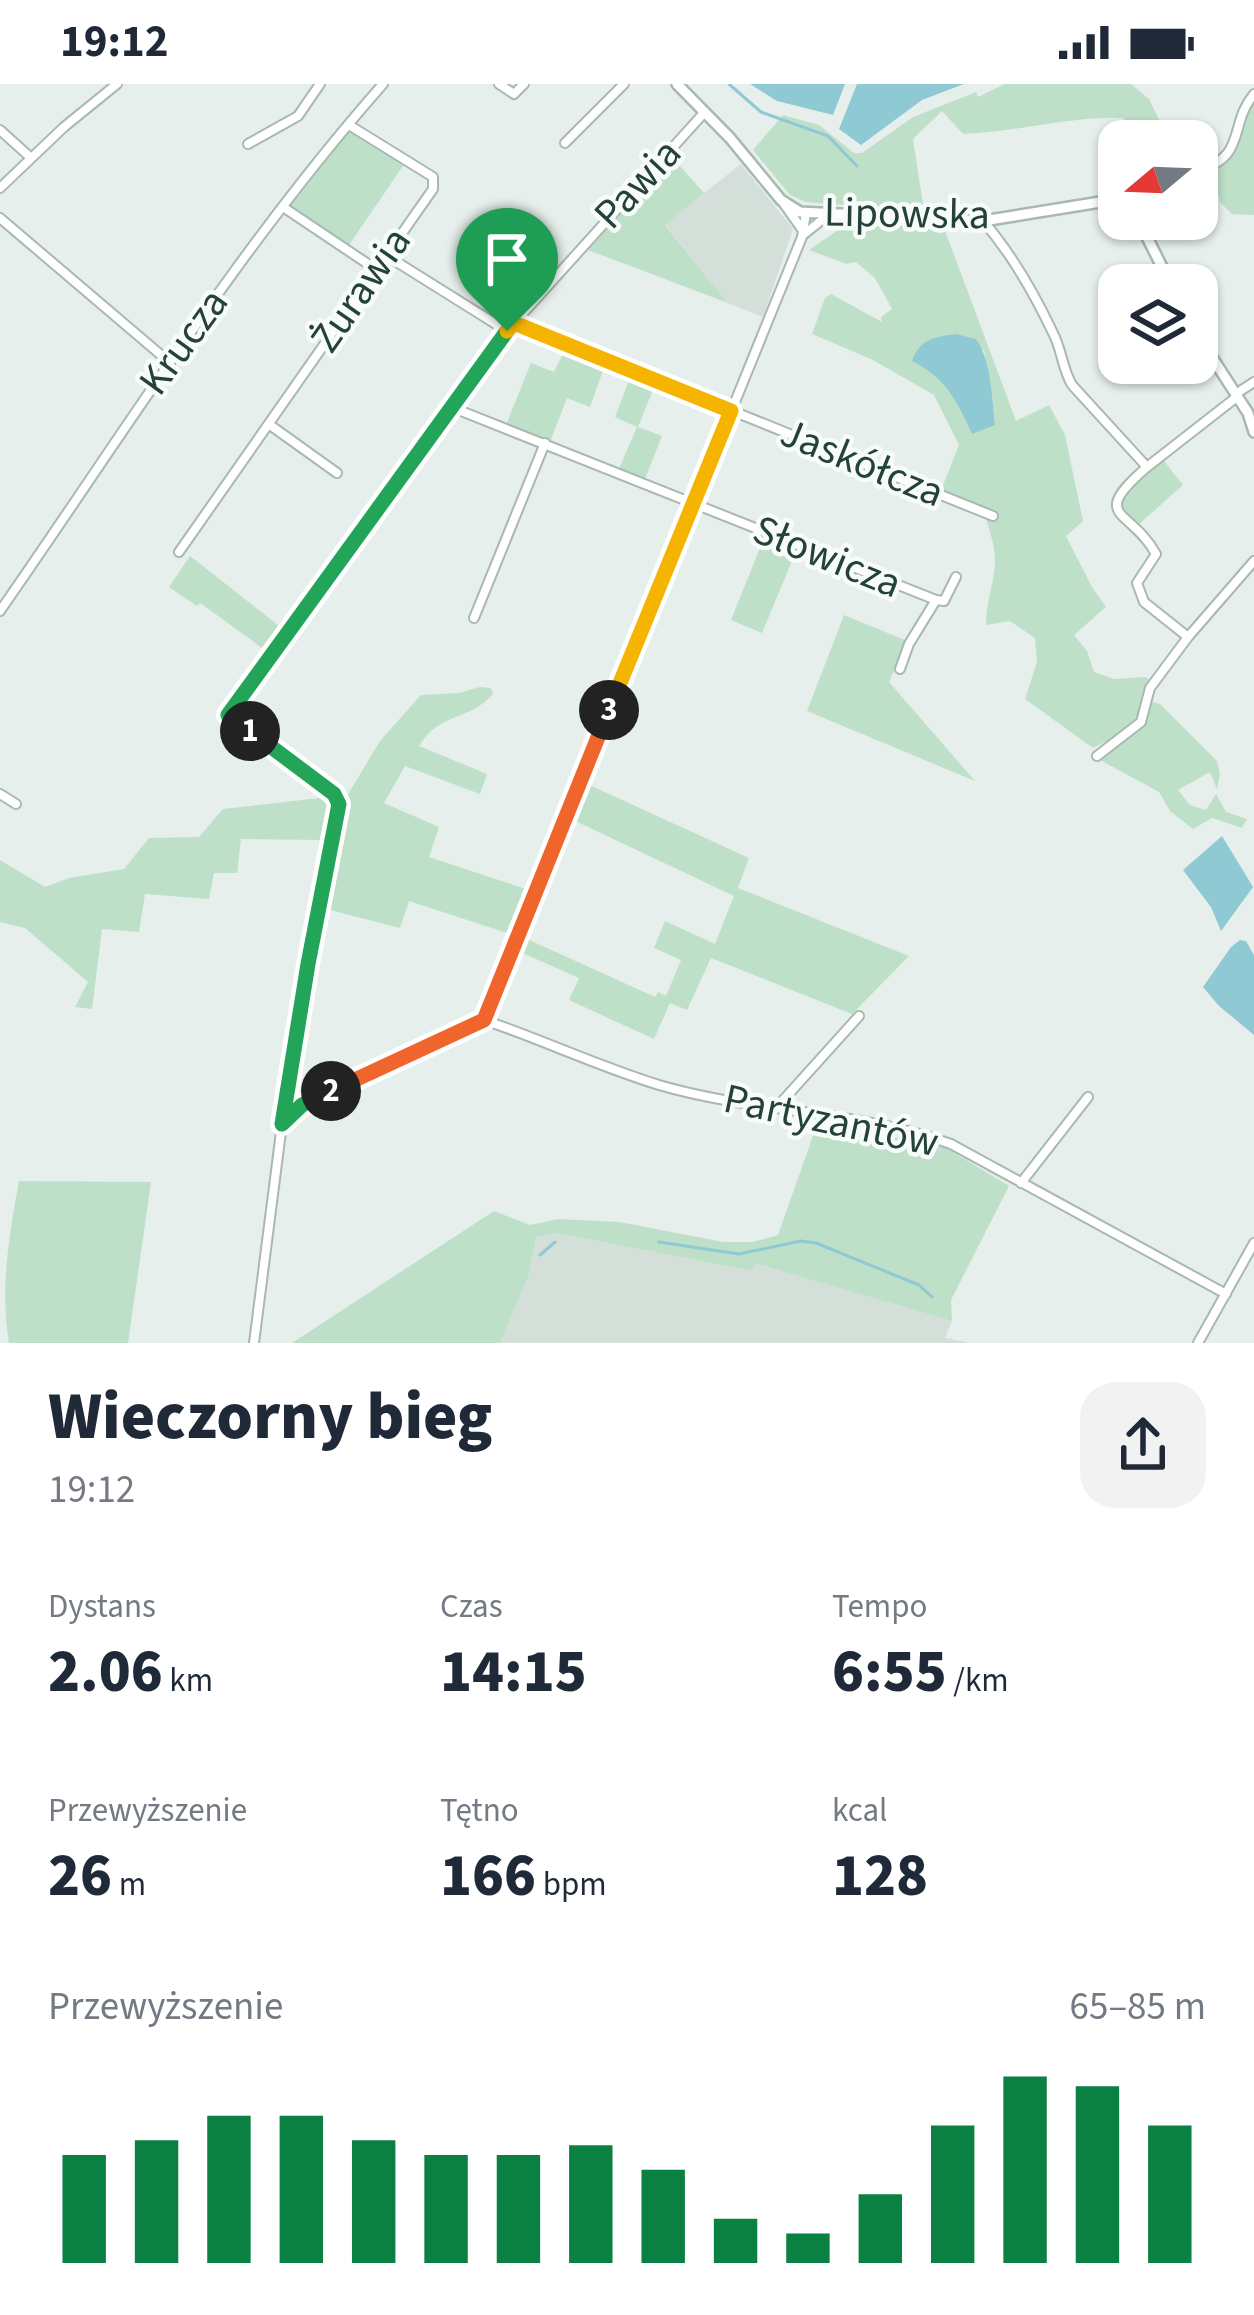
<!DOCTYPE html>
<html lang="pl">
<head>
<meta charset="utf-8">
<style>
	body { margin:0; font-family:"Source Sans 3",sans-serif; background:#f2f2f3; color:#1f2937; height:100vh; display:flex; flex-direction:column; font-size:45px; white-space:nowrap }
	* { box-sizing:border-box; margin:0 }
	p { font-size:39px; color:#747a83 }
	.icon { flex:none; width:66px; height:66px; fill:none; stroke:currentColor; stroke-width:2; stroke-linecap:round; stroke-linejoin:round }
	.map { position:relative; height:1259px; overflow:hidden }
	.panel { display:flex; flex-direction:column; background:#fff; flex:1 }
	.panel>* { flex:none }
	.needle { width:78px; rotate:251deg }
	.controls { position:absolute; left:1098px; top:36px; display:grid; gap:24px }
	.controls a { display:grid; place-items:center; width:120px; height:120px; border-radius:24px; background:#fff; box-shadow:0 3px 9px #0004; font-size:60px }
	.pin { position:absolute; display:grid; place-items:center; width:102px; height:102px; color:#fff; margin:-123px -51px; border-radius:50% 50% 50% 0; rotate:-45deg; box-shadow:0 0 12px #0007 }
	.pin .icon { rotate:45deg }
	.km { position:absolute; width:60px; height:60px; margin:-30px; border-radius:50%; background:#222; color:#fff; font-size:33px; line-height:60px; text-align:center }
	.round { display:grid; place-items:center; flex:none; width:126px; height:126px; border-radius:36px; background:#f2f2f3 }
	.headline { display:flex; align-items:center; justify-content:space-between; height:204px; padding:0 48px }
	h1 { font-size:66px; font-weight:800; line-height:90px }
	.metrics { display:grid; grid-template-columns:repeat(3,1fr); gap:18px; height:204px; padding:12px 48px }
	.metrics div { display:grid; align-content:center }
	.metrics b { font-size:60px; font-weight:800 }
	.metrics small { font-size:33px; font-weight:400 }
	.metrics p { font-size:33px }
	.chart { height:336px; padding:24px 48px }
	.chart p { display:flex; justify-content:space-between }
	.chart svg { width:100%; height:216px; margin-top:12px; stroke:#0b8043; stroke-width:6 }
	.status { display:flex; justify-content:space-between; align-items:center; height:84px; padding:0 60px; background:#fff; direction:ltr }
	.status svg { height:33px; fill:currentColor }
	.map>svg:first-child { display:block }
</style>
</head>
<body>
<div class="status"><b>19:12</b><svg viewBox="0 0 49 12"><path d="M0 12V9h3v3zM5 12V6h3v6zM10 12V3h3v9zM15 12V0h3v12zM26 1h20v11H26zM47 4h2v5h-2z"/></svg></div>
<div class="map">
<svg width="1254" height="1259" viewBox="0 0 1254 1259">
	<rect width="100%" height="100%" fill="#e6efeb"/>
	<!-- built -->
	<g fill="#d4dfda">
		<polygon points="741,80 793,145 763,233 728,219 665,140"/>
		<polygon points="557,1149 751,1187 754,1178 952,1237 945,1254 971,1259 500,1259 529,1191 536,1153"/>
	</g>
	<!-- green -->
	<g fill="#bfe0c8" fill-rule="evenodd">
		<path d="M1005 0H1131L1149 15 1167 52 1132 57 1124 34C1069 32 1018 48 963 50L942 27 913 55 924 127 806 118 790 111 753 66 783 31 819 41 854 69H862L913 33 976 8 978 13Z"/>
		<path d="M1254 13V131L1232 130 1220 118 1214 94 1197 99V90C1251 71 1229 51 1254 13Z"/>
		<polygon points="350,46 405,79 349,161 290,122"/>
		<polygon points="671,72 704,109 665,141 728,219 588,166"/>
		<path d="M847 140 944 144 1016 337 1049 321 1065 351 1083 437 1066 452 1092 503 1106 523 1074 551 1087 567 1094 588 1114 595 1146 593 1150 597C1141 607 1143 613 1140 626 1135 647 1111 654 1093 664L1025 615 1037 578 1035 554 1010 537 986 541C986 520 993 502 995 481 996 462 988 441 982 423L941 406 959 361 934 311 873 276 812 250 825 214 831 210 882 238 881 233 892 225 875 194 856 178 846 180 809 166ZM984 266 993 328 972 350 954 310 931 287Z"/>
		<polygon points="566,264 605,281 590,323 567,314 550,358 506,341 531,279 554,288"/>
		<polygon points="631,291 655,301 638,343 662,352 645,395 619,385 637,343 615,333"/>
		<polygon points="1164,377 1183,401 1137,442 1123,428 1121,411"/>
		<polygon points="764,454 797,465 762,549 731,536"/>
		<polygon points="190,472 283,545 268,568 200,519 197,522 169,503"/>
		<polygon points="844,531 907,557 889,598 975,697 807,627"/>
		<path d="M480 603 491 604 493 610C468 638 441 627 419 662L487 690 480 710 405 682 384 719 439 743 429 773 529 806 513 851 409 817 400 844 326 825 347 712 380 657 421 611 459 609Z"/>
		<polygon points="1152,618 1160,620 1217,677 1220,689 1217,705 1210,688 1178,706 1190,721 1206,726 1216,710 1226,728 1247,735 1242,744 1212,734 1193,745 1170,727 1159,708 1100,676 1146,640"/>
		<polygon points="585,699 749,774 738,804 909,872 852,930 711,874 687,926 670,919 654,955 569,916 579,894 518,867 525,854 655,913 658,908 666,912 681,876 654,864 665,837 715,860 734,812 571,735"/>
		<polygon points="328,713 326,756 241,755 237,789 214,789 209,815 145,810 139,848 102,845 92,925 75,923 88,898 25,844 0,838 0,776 45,803 69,794 124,785 149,754 199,753 223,725"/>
		<polygon points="815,1046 917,1056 948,1065 1009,1102 951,1216 952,1237 755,1179 751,1187 557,1149 536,1153 529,1191 500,1259 292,1259 494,1127 530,1141 558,1135 620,1138 723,1158 753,1158 778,1151"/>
		<path d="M19 1097 151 1098 128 1259H9C0 1204 9 1152 19 1097Z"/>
	</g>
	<!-- water -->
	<g fill="#8ec9d4">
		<polygon points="750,0 845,0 833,31 777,17"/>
		<polygon points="857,0 964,0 922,16 861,61 839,45"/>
		<path d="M956 250 976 255C991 275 992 315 995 341L972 350C957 317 946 294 912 277 920 255 934 253 956 250Z"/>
		<polygon points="1222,752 1253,803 1221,847 1211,823 1183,786"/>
		<polygon points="1240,856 1246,857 1254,871 1254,951 1219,922 1203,903 1231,863"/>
	</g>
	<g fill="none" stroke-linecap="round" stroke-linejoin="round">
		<!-- stream -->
		<g stroke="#8ec9d4" stroke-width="3">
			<polyline points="729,0 761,28 828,52 857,82"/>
			<polyline points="659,1158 739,1170 801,1157 816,1159 919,1201 932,1213"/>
			<polyline points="540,1171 555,1158"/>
		</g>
		<!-- minor casing -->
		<g stroke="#a8b8b2" stroke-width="12">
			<g id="minor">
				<polyline points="499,0 514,10 524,0"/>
				<polyline points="0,46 30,73"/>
				<polyline points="565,59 624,0"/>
				<polyline points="248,60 298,32 320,0"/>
				<path d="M1197 87C1248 73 1228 41 1254 10"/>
				<polyline points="0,104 64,43 117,0"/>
				<polyline points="782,117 801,144"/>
				<polyline points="283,123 374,184"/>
				<polyline points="0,134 168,277"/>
				<path d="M983 137C1012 170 1034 209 1053 249 1062 266 1062 284 1072 301L1147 383C1087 435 1131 424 1156 470L1137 499 1144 518 1188 553"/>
				<polyline points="803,151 828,131"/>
				<polyline points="384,170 507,247"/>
				<polyline points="514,239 993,432"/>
				<polyline points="1237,309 1254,298"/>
				<polyline points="451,323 936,516 909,560 900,585"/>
				<polyline points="270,341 337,389"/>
				<polyline points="1147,383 1238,312"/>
				<polyline points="179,468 433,105 433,93 349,41"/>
				<polyline points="936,516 944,517 956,493"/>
				<path d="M0 527C124 349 239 163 383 0"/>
				<polyline points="474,534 545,359"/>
				<polyline points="1097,672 1141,638 1150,604 1188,553 1254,477"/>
				<polyline points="0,710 16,720"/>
				<path d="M484 936C543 956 600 983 659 1001 754 1029 858 1026 951 1060L1226 1210"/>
				<polyline points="777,1023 859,932"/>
				<polyline points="283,1038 307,880 339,720 334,710 228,631 507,247 703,30"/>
				<polyline points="1021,1099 1088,1013"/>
				<polyline points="254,1259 282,1040 302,1021 484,936 802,153 806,129"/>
				<polyline points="1198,1259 1254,1159"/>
			</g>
		</g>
		<!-- tertiary casing -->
		<g stroke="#a8b8b2" stroke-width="14">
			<g id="tertiary">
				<polyline points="677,0 730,54 781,116 800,128 983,137 1119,115"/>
				<polyline points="1138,135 1171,201"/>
				<polyline points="1197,250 1248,329 1254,348"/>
			</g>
		</g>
		<!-- minor -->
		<use href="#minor" stroke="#fff" stroke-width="8"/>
		<!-- tertiary -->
		<use href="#tertiary" stroke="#fff" stroke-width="9"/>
	</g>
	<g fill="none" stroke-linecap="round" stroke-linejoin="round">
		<!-- split-1 casing -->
		<g stroke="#fff" stroke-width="24">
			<polyline id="split-1" points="250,647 228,631 507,247"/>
		</g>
		<!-- split-2 casing -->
		<g stroke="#fff" stroke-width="24">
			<polyline id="split-2" points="250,647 334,710 339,720 308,880 282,1040 302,1021 331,1007"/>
		</g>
		<!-- split-3 casing -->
		<g stroke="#fff" stroke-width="24">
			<polyline id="split-3" points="331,1007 484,936 609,626"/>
		</g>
		<!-- split-4 casing -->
		<g stroke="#fff" stroke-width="24">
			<polyline id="split-4" points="507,247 514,239 731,327 609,626"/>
		</g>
		<!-- split-1 -->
		<use href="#split-1" stroke="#22a559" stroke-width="15"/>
		<!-- split-2 -->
		<use href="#split-2" stroke="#22a559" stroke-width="15"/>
		<!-- split-3 -->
		<use href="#split-3" stroke="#f0652b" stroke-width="15"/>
		<!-- split-4 -->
		<use href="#split-4" stroke="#f5b400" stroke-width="15"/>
	</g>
	<g text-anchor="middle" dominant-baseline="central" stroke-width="9" stroke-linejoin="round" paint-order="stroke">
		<!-- street labels -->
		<g font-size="42" fill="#24423a" stroke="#f7fbf9">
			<text transform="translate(638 100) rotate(-47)">Pawia</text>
			<text transform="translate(907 130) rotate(1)">Lipowska</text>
			<text transform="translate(361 206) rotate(-55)">Żurawia</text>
			<text transform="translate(184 258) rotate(-54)">Krucza</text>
			<text transform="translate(862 379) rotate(22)">Jaskółcza</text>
			<text transform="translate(827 473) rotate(22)">Słowicza</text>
			<text transform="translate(831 1037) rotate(12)">Partyzantów</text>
		</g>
	</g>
</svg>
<div class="controls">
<a><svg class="needle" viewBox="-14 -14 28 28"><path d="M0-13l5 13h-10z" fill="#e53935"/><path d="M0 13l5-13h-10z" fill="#747a83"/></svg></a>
<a><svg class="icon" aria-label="layers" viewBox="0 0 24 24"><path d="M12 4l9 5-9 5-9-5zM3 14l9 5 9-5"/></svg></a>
</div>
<div class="pin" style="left:507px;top:247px;background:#1e9e55"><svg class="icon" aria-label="arrive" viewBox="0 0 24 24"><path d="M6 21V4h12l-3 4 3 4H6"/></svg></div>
<b class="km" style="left:250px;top:647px">1</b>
<b class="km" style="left:331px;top:1007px">2</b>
<b class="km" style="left:609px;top:626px">3</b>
</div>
<section class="panel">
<div class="headline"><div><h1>Wieczorny bieg</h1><p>19:12</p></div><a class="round"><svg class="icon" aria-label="share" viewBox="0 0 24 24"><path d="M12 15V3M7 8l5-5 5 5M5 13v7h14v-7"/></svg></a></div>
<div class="metrics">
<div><p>Dystans</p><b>2.06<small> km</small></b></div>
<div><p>Czas</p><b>14:15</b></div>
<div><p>Tempo</p><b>6:55<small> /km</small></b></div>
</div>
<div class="metrics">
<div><p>Przewyższenie</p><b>26<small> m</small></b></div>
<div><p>Tętno</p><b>166<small> bpm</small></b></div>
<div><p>kcal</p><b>128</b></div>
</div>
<div class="chart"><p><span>Przewyższenie</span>65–85 m</p>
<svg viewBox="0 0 160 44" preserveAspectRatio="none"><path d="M5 44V22M15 44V19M25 44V14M35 44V14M45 44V19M55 44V22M65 44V22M75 44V20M85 44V25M95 44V35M105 44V38M115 44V30M125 44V16M135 44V6M145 44V8M155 44V16"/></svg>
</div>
</section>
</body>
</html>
